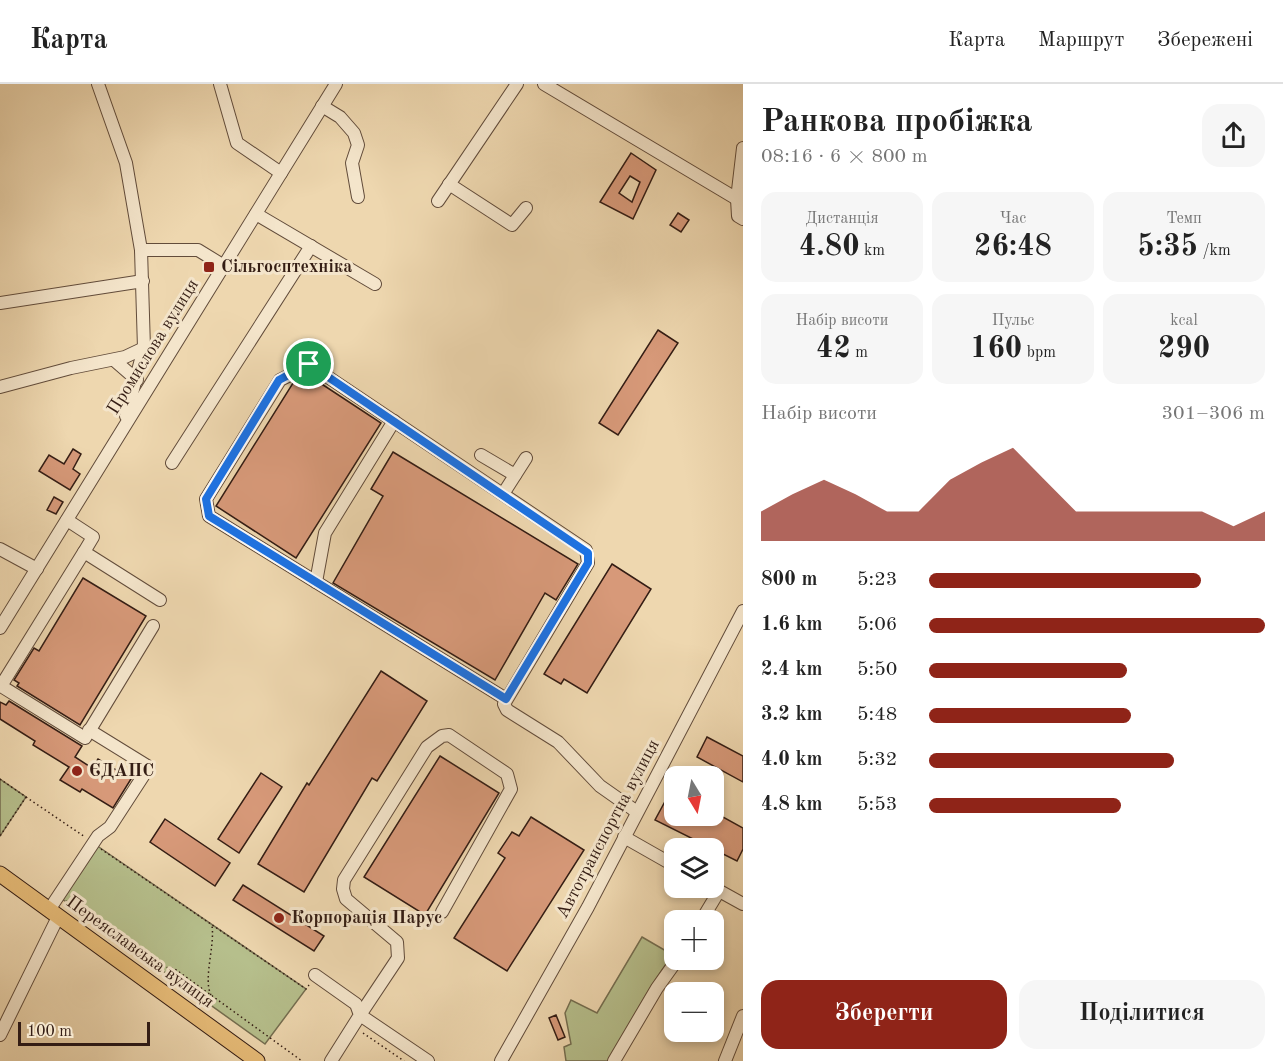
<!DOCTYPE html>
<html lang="uk">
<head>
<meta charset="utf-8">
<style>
	body { margin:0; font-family:"Old Standard TT",serif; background:#f6f6f6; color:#222; height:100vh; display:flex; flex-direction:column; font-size:22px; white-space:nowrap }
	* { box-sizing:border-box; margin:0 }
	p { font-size:20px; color:#767676 }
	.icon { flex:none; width:33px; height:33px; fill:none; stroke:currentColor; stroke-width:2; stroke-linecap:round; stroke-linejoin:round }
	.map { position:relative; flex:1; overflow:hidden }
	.side { display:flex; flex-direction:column; background:#fff; width:540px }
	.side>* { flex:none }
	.needle { width:39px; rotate:170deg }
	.controls { position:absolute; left:664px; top:682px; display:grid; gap:12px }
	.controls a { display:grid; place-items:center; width:60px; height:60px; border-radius:12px; background:#fff; box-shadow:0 3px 9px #0003; font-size:30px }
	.scale { position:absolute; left:18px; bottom:15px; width:132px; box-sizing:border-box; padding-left:6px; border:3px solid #341d14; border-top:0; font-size:16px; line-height:21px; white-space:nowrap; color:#341d14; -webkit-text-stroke:4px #f4e5cb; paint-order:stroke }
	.pin { position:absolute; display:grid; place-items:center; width:51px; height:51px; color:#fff; margin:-26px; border:3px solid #fff; border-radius:50%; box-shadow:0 2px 6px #0007 }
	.round { display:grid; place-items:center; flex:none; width:63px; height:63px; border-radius:18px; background:#f6f6f6 }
	.head { display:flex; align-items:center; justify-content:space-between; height:102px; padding:0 18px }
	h1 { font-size:33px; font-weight:800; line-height:45px }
	.figures { display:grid; grid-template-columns:repeat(3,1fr); gap:9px; height:102px; padding:6px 18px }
	.figures div { display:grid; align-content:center; border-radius:15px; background:#f6f6f6; text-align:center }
	.figures b { font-size:30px; font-weight:800 }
	.figures small { font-size:16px; font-weight:400 }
	.figures p { font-size:16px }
	.chart { height:168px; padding:12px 18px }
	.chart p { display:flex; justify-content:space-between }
	.chart svg { width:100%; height:108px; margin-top:6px; fill:#8f2418; opacity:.7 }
	.primary-button { display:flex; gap:12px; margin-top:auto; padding:12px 18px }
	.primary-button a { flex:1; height:69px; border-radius:18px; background:#8f2418; color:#fff; font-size:24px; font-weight:800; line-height:69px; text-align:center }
	.primary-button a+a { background:#f6f6f6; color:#222 }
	ul { padding:0 18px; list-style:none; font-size:20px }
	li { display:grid; grid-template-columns:96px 72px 1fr; align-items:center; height:45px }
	li i { height:15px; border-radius:8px; background:#8f2418 }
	header { display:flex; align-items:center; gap:36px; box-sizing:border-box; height:84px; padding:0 30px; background:#fff; border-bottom:2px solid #e0e0e0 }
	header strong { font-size:28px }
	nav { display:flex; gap:33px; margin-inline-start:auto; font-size:21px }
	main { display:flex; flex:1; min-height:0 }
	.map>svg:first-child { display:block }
</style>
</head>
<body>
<header>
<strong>Карта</strong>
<nav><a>Карта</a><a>Маршрут</a><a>Збережені</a></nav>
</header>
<main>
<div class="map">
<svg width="743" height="977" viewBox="0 0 743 977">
	<rect width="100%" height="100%" fill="#eed7af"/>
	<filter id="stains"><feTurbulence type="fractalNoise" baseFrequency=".00333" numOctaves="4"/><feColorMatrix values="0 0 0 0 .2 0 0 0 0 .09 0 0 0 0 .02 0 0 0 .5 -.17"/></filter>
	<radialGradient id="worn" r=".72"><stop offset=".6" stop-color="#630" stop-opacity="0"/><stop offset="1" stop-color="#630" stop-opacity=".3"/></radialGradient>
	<!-- green -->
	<g fill="#b6bf8c" stroke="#756e50" stroke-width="1.5">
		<polygon points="0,695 26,713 0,752"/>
		<polygon points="93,759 306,905 265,960 58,812"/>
		<path d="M642 853 673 871C647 904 630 941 608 977H566L564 963 571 960 565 929 571 916 597 929Z"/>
	</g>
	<!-- building -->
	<g fill="#d79979" stroke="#341d14" stroke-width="1.5" fill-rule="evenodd">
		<path d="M631 69 656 86 633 135 600 118ZM630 92 640 98 632 118 619 109Z"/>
		<polygon points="678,129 689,136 681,148 670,141"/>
		<polygon points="658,246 678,259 618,351 599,339"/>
		<polygon points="308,291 381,339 296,474 216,422 293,299"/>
		<polygon points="73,365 81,370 73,385 80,390 70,406 39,387 49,371 64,380"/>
		<polygon points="393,368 578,480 556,516 545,509 495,596 333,499 383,412 371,405"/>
		<polygon points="54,413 63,418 56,430 47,426"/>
		<polygon points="612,480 651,505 587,609 564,595 561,600 544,590"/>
		<polygon points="83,494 146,532 80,641 17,602 19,599 14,596 34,564 39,567"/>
		<polygon points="381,587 427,617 377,697 372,694 304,808 258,780 307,699 309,701"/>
		<polygon points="9,617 82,662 75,673 92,684 98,675 131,695 113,724 82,705 80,708 60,696 69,683 33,661 35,657 0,635 0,618 6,621"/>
		<polygon points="707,653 743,672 743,698 697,673"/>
		<polygon points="440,672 499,709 425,831 364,793"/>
		<polygon points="261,689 282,703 239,769 218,755"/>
		<polygon points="675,699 675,732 714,732 714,728 743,744 743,765 737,777 655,736"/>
		<polygon points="531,733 584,766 507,887 454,854 505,774 498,769 512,748 519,752"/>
		<polygon points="165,735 230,779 215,802 150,758"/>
		<polygon points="243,801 324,852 314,867 233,816"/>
		<polygon points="556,931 565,953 558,956 549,934"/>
	</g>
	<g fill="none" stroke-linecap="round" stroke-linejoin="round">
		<!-- minor casing -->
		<g stroke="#624c3b" stroke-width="14">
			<g id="minor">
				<polyline points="98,0 126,79 141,166 144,264 126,332"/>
				<polyline points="220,0 237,59 281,89"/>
				<polyline points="544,0 737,115"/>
				<polyline points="322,22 340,33 354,49 358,61 352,79 358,113"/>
				<polyline points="743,64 737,115 738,132 743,135"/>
				<polyline points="449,100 512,141 526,124"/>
				<polyline points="438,117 517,0"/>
				<polyline points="256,130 375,200"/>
				<polyline points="141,166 198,166 224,182"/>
				<polyline points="0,219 143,197"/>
				<polyline points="114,276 137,296"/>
				<polyline points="0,303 71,284 125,273 144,264"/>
				<polyline points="481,371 515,391"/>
				<polyline points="172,379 311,162"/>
				<polyline points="503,410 526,374"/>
				<polyline points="67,436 93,453 84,468 160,516"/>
				<polyline points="0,465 37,485"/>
				<polyline points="84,468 1,602 85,654 153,542"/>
				<polyline points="316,498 325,449 394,337"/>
				<polyline points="0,544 336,0"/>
				<polyline points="506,615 209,432 206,415 280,296 310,281 586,466 588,479 504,620 507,626 558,658 600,702 637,728"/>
				<polyline points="624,753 675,782"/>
				<polyline points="714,804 743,820"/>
				<polyline points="49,826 98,752 110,743 149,683 89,646"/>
				<polyline points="701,837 719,807"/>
				<polyline points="315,891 356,920 360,931 331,977"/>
				<polyline points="0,951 58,833"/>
				<polyline points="428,977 360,931 398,874 397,858 346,815 343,805 344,796 427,663 442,652 449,651 507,690 511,705 442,828"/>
				<polyline points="501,977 588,823 743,527"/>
				<polyline points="614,977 657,904 677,876"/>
				<polyline points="725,977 743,932"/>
			</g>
		</g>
		<!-- major casing -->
		<g stroke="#341d14" stroke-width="17">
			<polyline id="major" points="0,790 257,977"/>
		</g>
		<!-- path -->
		<g stroke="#341d14" stroke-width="1.5" stroke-dasharray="1.5 3" stroke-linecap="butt">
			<polyline points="156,259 165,255"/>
			<polyline points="0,695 26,713 0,752"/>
			<polyline points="26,713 85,753"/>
			<polyline points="101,765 306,905 309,901"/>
			<polyline points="66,817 157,882 175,885 302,977"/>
			<path d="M211 911C203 895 215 862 212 842"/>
			<polyline points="363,949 404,977"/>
		</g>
		<!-- minor -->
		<use href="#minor" stroke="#f4e5cb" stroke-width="12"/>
		<!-- major -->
		<use href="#major" stroke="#e7bc78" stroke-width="15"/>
	</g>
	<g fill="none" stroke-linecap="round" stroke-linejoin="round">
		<!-- route casing -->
		<g stroke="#fff" stroke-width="12">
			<polygon id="route" points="309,280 588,469 588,479 506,615 209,432 206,415 279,296"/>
		</g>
		<!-- route -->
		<use href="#route" stroke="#1a73e8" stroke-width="8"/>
	</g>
	<!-- markers -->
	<g fill="#8f2418" stroke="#f4e5cb" stroke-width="2">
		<rect x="203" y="177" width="12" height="12" rx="3"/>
		<circle cx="77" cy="687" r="6"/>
		<circle cx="279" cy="834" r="6"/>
	</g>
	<g text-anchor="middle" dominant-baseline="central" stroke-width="6" stroke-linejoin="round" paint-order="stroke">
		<!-- poi labels -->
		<g font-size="18" font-weight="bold" fill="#341d14" stroke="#f4e5cb" text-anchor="start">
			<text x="221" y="183">Сільгосптехніка</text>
			<text x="89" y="687">ЄДАПС</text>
			<text x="291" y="834">Корпорація Парус</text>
		</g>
		<!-- street labels -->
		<g font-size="18" fill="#341d14" stroke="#f4e5cb">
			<text transform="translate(153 263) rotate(-58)">Промислова вулиця</text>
			<text transform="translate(608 745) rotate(-62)">Автотранспортна вулиця</text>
			<text transform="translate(140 868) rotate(36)">Переяславська вулиця</text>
		</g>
	</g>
	<rect width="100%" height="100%" filter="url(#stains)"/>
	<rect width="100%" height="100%" fill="url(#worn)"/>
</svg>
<div class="controls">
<a><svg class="needle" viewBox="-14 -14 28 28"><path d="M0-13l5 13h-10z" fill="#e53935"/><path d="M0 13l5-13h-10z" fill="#767676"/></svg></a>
<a><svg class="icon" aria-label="layers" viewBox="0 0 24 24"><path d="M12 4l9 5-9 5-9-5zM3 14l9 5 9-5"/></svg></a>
<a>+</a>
<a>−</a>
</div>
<div class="scale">100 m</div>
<div class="pin" style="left:309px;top:280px;background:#1e9e55"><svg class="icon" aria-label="arrive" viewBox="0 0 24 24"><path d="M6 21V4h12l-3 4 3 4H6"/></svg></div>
</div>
<section class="side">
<div class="head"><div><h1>Ранкова пробіжка</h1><p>08:16 · 6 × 800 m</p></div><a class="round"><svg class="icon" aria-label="share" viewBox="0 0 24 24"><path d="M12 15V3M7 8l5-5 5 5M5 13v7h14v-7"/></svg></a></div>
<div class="figures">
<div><p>Дистанція</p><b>4.80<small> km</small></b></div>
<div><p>Час</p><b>26:48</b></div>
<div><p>Темп</p><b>5:35<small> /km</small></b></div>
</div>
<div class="figures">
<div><p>Набір висоти</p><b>42<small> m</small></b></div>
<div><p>Пульс</p><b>160<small> bpm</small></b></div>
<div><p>kcal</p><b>290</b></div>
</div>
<div class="chart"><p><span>Набір висоти</span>301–306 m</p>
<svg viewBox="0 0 160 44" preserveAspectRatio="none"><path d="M0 44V32L10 25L20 19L30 25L40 32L50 32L60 19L70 12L80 6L90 19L100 32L110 32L120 32L130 32L140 32L150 38L160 32V44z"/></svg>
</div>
<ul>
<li><b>800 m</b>5:23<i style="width:81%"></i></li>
<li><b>1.6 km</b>5:06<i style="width:100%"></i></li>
<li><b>2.4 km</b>5:50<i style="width:59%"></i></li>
<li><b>3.2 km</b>5:48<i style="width:60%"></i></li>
<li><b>4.0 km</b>5:32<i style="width:73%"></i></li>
<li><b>4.8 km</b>5:53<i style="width:57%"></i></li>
</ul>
<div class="primary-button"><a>Зберегти</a><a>Поділитися</a></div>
</section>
</main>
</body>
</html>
